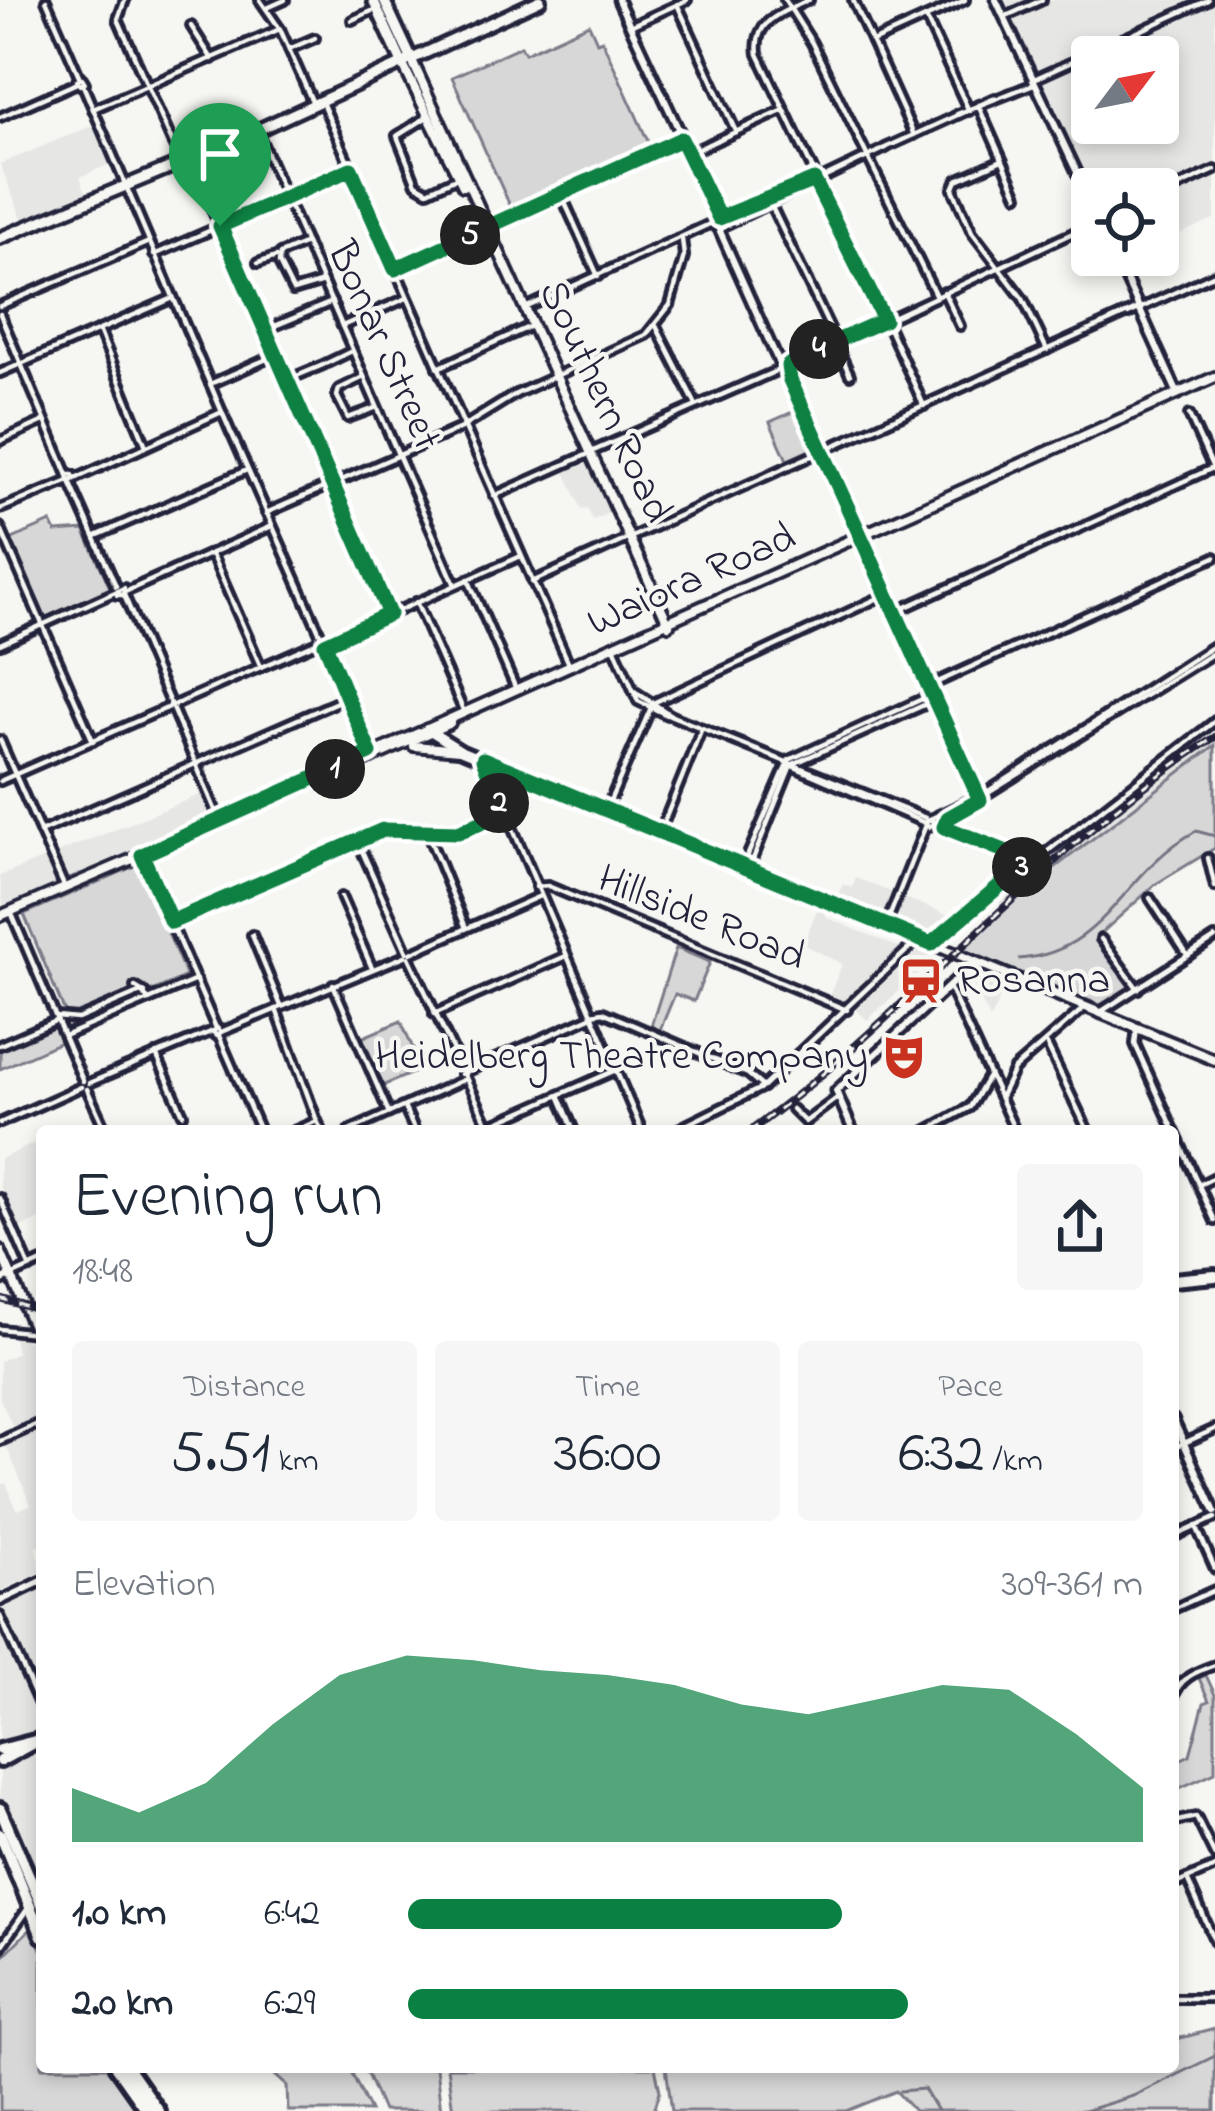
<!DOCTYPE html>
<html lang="en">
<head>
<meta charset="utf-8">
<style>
	body { margin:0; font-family:"Indie Flower",sans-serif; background:#f6f6f7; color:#1f2937; height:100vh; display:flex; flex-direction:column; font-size:45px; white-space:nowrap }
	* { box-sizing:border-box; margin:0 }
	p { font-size:39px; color:#747a83 }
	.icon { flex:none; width:66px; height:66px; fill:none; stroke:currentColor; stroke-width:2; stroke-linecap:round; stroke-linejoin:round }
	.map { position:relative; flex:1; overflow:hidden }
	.details { position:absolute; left:36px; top:1125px; width:1143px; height:948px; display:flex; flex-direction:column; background:#fff; border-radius:12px; box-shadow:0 6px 18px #0003 }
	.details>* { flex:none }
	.needle { width:78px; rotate:58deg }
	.controls { position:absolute; left:1071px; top:36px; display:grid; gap:24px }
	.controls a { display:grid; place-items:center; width:108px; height:108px; border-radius:12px; background:#fff; box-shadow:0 6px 18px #0003; font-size:60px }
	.pin { position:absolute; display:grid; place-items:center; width:102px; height:102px; color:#fff; margin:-123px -51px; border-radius:50% 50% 50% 0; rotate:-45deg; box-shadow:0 0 12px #0007 }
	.pin .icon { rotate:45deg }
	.km { position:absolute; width:60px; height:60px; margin:-30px; border-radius:50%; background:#222; color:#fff; font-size:33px; line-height:60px; text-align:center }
	.round { display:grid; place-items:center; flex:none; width:126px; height:126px; border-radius:12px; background:#f6f6f7 }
	.headline { display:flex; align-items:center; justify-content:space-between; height:204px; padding:0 36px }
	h1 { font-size:66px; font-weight:600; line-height:90px }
	.metrics { display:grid; grid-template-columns:repeat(3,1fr); gap:18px; height:204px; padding:12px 36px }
	.metrics div { display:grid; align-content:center; border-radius:12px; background:#f6f6f7; text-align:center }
	.metrics b { font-size:60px; font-weight:600 }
	.metrics small { font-size:33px; font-weight:400 }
	.metrics p { font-size:33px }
	.chart { height:336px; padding:24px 36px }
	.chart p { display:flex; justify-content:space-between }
	.chart svg { width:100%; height:216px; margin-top:12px; fill:#0b8043; opacity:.7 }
	ul { padding:0 36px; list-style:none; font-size:39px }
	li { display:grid; grid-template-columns:192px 144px 1fr; align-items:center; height:90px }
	li i { height:30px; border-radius:15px; background:#0b8043 }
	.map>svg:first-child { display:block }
</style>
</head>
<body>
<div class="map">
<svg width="1215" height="2111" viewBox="0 0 1215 2111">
	<rect width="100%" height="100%" fill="#f6f6f2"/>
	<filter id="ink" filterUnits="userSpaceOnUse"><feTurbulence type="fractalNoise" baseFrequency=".00833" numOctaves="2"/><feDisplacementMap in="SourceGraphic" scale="24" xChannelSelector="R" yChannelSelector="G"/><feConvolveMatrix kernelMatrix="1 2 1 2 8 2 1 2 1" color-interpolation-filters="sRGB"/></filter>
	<g filter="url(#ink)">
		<!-- built -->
		<g fill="#e6e6e4" fill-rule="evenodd">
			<path d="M1005 0H1215V218L1158 244V189L1092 192ZM1092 57H1158V123H1092Z"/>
			<polygon points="94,125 110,164 80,177 86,193 22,219 0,164"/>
			<polygon points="589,463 611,512 593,520 587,508 582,510 565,472"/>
			<polygon points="1215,733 1215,745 1005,909 999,902 1009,894 1009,885 1164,765"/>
			<polygon points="207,792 220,821 4,914 0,876"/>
			<polygon points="856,878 955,918 932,937 837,898 843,884 852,888"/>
			<polygon points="819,905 828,918 900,948 845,1004 829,997 842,964 803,944"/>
			<polygon points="922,947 940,954 867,1020 856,1009"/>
			<polygon points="979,971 1007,983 990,1019 969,976"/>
			<polygon points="42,1140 42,1218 19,1228 0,1186 0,1159"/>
			<polygon points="14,1337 39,1345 42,1417 14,1429 0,1399 0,1361 17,1353"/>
			<polygon points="42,1427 42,1543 35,1547 42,1572 0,1591 0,1485 6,1483 17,1510 31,1505 5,1443"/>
			<polygon points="42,1586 42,1701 2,1604"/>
			<polygon points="0,1632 42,1721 42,1732 0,1747"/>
			<polygon points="42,1744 42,1886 34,1879 0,1801 0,1765"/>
		</g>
		<!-- green -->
		<g fill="#d7d7d7" stroke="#7c7c89" stroke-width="3">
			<polygon points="589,24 597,42 602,40 651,148 512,210 452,77 521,46 525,53"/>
			<polygon points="797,410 814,448 787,460 770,422"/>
			<polygon points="51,522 56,532 84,530 112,592 45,621 8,541"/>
			<polygon points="1215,745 1215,848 1156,884 1096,938 1130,987 1100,1005 961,949 1031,886"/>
			<polygon points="139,864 186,976 71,1027 24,914"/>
			<polygon points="676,948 710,962 694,1001 675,994 660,1030 651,1026"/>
			<polygon points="401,1021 422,1069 382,1086 361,1038"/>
			<polygon points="56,1024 63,1041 0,1069 0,1048"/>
			<polygon points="1206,1675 1215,1695 1215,1772 1173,1791 1173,1763 1190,1755 1204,1703 1209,1701 1199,1678"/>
			<polygon points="32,1927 42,1952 42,2067 106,2067 137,2111 0,2111 0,1959"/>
			<polygon points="1215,2029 1215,2111 914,2111 896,2091 847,2111 672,2111 666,2067 1173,2067 1173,2040"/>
			<polygon points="266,2067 349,2067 370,2111 288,2111 287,2086"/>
			<polygon points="364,2067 436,2067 441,2111 383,2111"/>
			<polygon points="447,2067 655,2067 660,2091 654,2111 453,2111"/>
		</g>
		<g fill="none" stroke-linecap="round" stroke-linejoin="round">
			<!-- stream -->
			<g stroke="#757583" stroke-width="3">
				<path d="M1019 959C1108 952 1121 872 1196 831L1215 836"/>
				<polyline points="900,2091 924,2089 937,2111"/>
				<polyline points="1084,2111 1133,2096 1215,2056"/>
			</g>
			<!-- minor casing -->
			<g stroke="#22223b" stroke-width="14">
				<g id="minor">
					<polyline points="46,0 80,78"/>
					<polyline points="125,0 118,19 181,162"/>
					<polyline points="260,0 280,29 312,101"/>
					<polyline points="785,0 812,43 935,294"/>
					<path d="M809 0C783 12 753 20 758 54L884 320"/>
					<polyline points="853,0 914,135"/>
					<polyline points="677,4 736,132"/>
					<polyline points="267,8 285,0"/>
					<polyline points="1004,17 1042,0"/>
					<polyline points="926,18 969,111"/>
					<polyline points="352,20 374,10"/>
					<polyline points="191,26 212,59"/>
					<polyline points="630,26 687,0"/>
					<polyline points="872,42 965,0"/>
					<polyline points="289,49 315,38"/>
					<polygon points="82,78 85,83 80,85 77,80"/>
					<polyline points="1032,80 1208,0"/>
					<polyline points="83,85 231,433"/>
					<polyline points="321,100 570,666"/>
					<polyline points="978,105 1018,195"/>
					<polyline points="93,109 280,29"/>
					<polyline points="957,114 1034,84"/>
					<polyline points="0,117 77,83"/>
					<polyline points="427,117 397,136 416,184 428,191 458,177"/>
					<polyline points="257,131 455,585"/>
					<polyline points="885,148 995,98"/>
					<polyline points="689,153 782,111"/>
					<polyline points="190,159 389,614"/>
					<polyline points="1002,160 957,180 953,189 972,232 1023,299 1047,350"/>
					<polyline points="561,194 598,276"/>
					<polyline points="1158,196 1215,170"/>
					<polyline points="769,201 836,341"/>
					<polyline points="725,225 886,148"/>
					<polyline points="306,243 280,254 279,263 293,291 323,282"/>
					<polyline points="154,255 351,169"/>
					<polyline points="258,263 276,257"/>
					<polyline points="397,269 681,139"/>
					<polyline points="944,292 960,326"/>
					<polyline points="0,306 149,242"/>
					<polyline points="525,308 714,222"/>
					<polyline points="0,314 68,475"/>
					<polyline points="1128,314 1215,274"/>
					<polyline points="885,319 924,406"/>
					<polyline points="342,326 407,298"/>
					<polyline points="656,326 696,405"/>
					<polyline points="99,330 146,446"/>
					<polyline points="265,330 332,302"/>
					<polyline points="835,342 850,375"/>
					<polyline points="325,364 352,351"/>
					<polyline points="788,366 1092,224"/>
					<polyline points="438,368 531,326"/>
					<polyline points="0,373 171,299"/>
					<polyline points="364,377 339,389 337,396 348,418 375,408"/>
					<polyline points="287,380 323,365"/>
					<polyline points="210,384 276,355"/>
					<polyline points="1189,415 1214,470"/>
					<polyline points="232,434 322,638"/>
					<polyline points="0,441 44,421"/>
					<polyline points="591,452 781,369"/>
					<polygon points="68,475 73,475 74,480 69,481"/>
					<polyline points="75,479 222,412"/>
					<polyline points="70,482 116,586"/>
					<polyline points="494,496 593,452"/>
					<polyline points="0,509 69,481"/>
					<polyline points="266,513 461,428 516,394 646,335 670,305 684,256 682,239"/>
					<polyline points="0,527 93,741"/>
					<polyline points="96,536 247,470"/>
					<polyline points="862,537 978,794"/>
					<polyline points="211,553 261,667"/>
					<polyline points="468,579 516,689"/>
					<polyline points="532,582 1139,308"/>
					<polyline points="125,592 272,526"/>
					<polyline points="124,595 220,821"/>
					<polyline points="416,602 464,712"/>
					<polyline points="895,612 1215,467"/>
					<polygon points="320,639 324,639 324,645 319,644"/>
					<polyline points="326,643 521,556"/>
					<polyline points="0,644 124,588 124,595 117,595"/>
					<polyline points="325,644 370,753"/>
					<polyline points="615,649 638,701 667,715"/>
					<polyline points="929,686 1215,557"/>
					<polyline points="634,691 672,716 928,819"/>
					<polyline points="0,740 65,888"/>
					<polyline points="483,759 642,1131"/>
					<polyline points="792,766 925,823"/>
					<polyline points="0,781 318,642"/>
					<polyline points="606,810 653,703 887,594"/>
					<polyline points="930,819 987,792 1215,645"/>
					<polygon points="930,819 934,823 929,827 925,822"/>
					<polyline points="933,821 1028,862"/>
					<polyline points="944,827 948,818 1215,652"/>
					<polyline points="426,830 466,928"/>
					<polyline points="40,832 346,698"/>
					<polyline points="660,832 702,728"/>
					<polyline points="358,842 407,952"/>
					<polyline points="142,855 216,1028"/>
					<polyline points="1208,858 1215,887"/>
					<polygon points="1025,863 1030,863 1030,868 1024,867"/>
					<polyline points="1030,865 1215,721"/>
					<polyline points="743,866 789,760 933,694"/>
					<polyline points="749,869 791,765 935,700"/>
					<polyline points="536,887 548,886 847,1010"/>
					<polyline points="341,897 372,968"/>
					<polyline points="1150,898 1188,956"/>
					<polyline points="11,912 83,1081"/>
					<polyline points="171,922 386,829 459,832 503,814"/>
					<polyline points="886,925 926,825"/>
					<polyline points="252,935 281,1006"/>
					<polyline points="1101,939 1138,989"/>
					<polyline points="930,943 1024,865"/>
					<polyline points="411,953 540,896"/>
					<polyline points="409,957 491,1131"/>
					<polyline points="333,984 389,1113"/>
					<polyline points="135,987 145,993"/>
					<polyline points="950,989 1015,1131"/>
					<polyline points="276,1009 317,1121"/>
					<polyline points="1099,1013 1215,938"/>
					<polyline points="434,1014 566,956"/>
					<polyline points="592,1014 603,1012 748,1074 763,1087"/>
					<polyline points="56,1017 78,1019 141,992 149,1000"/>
					<polygon points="217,1028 221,1032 217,1036 213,1032"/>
					<polyline points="1137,1028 1135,1044 1215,1221"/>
					<polyline points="221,1032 405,956"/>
					<polyline points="64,1036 196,980"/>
					<polyline points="219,1036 260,1131"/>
					<polyline points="0,1045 55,1021"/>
					<polyline points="1047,1045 1088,1131"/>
					<polyline points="156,1054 183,1114"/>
					<polyline points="461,1074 593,1016"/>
					<polyline points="89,1083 213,1031"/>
					<polyline points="87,1089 106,1131"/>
					<polyline points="559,1095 574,1131"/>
					<polyline points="1001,1096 1014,1069 1085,1007"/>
					<polyline points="404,1107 415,1131"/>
					<polyline points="792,1109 805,1122 837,1098"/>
					<polyline points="0,1123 81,1087"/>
					<polyline points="486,1127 616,1070"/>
					<polyline points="294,1131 317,1121 322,1131"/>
					<polyline points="349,1131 463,1080"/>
					<polyline points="674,1131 763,1087 919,939"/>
					<polyline points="926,1131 970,1107 989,1075"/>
					<polyline points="1199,1185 1215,1177"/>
					<polyline points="0,1198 30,1268"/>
					<polyline points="11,1276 42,1262"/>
					<polyline points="0,1329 36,1333"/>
					<polyline points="0,1441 42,1422"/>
					<polyline points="1173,1448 1215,1429"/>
					<polyline points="1196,1526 1215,1569"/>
					<polyline points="1173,1537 1215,1518"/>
					<polyline points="1173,1609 1215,1590"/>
					<polyline points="0,1616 42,1711"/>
					<path d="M1173 1699C1179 1678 1195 1672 1215 1665"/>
					<polyline points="1173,1822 1196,1817 1215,1856"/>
					<polyline points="1187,1879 1215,1942"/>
					<polyline points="1173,1885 1215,1867"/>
					<polyline points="0,1948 28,1908"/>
					<polyline points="1173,1998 1215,1998"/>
				</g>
			</g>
			<!-- tertiary casing -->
			<g stroke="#22223b" stroke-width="15">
				<g id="tertiary">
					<polyline points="618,0 720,218"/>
					<polyline points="996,0 1092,204"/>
					<polygon points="718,218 725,223 721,229 714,225"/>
					<polyline points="719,229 779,363"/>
					<polyline points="1115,255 1178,394"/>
					<polygon points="781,361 788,363 785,369 779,367"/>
					<polyline points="783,369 862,537"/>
					<polyline points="853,1131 836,1091 975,962"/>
					<polyline points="0,1281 11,1276"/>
					<polyline points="1173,1419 1215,1512"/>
					<polyline points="0,1601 42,1581"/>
				</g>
			</g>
			<!-- secondary casing -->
			<g stroke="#22223b" stroke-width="16">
				<g id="secondary">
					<polyline points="411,58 669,625"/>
					<polyline points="402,63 463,186"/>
					<polyline points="427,729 462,751 1215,1060"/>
					<polyline points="414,746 459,750"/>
					<polyline points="349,768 450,723"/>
					<polyline points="298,787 1215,377"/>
					<polyline points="0,916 302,786"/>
					<polyline points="0,1250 42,1347"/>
				</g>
			</g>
			<!-- primary casing -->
			<g stroke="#22223b" stroke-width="18">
				<g id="primary">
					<polyline points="373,0 402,63"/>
					<polyline points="384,0 411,58"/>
					<polyline points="0,238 234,141 540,0"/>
				</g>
			</g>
			<!-- trunk casing -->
			<g stroke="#22223b" stroke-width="20">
				<g id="trunk">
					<polyline points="1173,1280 1215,1276"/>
					<polyline points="0,1750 35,1741"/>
					<polyline points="0,1761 42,1738"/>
					<polyline points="0,1809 42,1906"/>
					<polyline points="0,1834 42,1936"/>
					<polyline points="116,2067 147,2111"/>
					<polyline points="127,2067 158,2111"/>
				</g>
			</g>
			<!-- minor -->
			<use href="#minor" stroke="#f6f6f2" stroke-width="4.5"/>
			<!-- tertiary -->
			<use href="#tertiary" stroke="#f6f6f2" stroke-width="6"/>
			<!-- secondary -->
			<use href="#secondary" stroke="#f6f6f2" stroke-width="8"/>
			<!-- primary -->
			<use href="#primary" stroke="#f6f6f2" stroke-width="9"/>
			<!-- trunk -->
			<use href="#trunk" stroke="#f6f6f2" stroke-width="10"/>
			<!-- rail casing -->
			<g stroke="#22223b" stroke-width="8">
				<g id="rail">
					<path d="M750 1131C914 1012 1041 848 1215 737"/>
					<polyline points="0,1299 42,1311"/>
				</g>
			</g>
			<!-- rail -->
			<use href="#rail" stroke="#f6f6f2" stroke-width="3" stroke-dasharray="9" stroke-linecap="butt"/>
		</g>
	</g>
	<g fill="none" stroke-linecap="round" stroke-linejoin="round" filter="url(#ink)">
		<!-- route casing -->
		<g stroke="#fff" stroke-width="24">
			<polygon id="route" points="681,139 719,218 814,180 884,320 798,358 788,366 790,380 980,800 948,818 944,827 1017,856 1024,865 931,944 483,759 503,814 458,832 383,830 171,922 142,855 370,753 325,644 389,614 220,226 351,169 395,269"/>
		</g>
		<!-- route -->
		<use href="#route" stroke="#0b8043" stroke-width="15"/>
	</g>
	<!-- icons -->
	<defs>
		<g id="station-bare" transform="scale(3.6)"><path d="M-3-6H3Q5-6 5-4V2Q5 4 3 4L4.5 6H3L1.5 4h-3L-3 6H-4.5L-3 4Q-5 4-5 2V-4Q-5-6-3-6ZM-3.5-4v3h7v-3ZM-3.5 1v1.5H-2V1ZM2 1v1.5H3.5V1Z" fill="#c8321e" stroke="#f6f6f2" stroke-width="2.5" paint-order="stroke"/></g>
		<g id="theatre-bare" transform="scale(3.6)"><path d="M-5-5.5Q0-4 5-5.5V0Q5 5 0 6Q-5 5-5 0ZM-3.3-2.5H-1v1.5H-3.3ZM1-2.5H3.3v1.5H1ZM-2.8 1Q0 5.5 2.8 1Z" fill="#c8321e" stroke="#f6f6f2" stroke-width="2.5" paint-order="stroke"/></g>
	</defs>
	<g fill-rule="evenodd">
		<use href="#station-bare" x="921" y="981"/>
		<use href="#theatre-bare" x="904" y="1057"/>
	</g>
	<g text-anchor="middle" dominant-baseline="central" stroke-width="9" stroke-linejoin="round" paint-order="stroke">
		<!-- street labels -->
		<g font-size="42" fill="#22223b" stroke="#f6f6f2">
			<text transform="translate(383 346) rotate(66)">Bonar Street</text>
			<text transform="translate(604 402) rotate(65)">Southern Road</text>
			<text transform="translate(692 581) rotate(-24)">Waiora Road</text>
			<text transform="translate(701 919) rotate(22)">Hillside Road</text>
		</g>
		<!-- poi labels -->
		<g font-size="42" fill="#22223b" stroke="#f6f6f2" text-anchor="start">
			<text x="957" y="981">Rosanna</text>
			<text x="868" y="1057" text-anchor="end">Heidelberg Theatre Company</text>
		</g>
	</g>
</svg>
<div class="controls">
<a><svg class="needle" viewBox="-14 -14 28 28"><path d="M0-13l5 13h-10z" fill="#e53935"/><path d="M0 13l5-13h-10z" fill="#747a83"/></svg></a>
<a><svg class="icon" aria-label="locate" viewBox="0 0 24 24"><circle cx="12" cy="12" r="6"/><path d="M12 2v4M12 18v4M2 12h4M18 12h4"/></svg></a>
</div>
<div class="pin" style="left:220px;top:226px;background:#1e9e55"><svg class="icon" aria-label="arrive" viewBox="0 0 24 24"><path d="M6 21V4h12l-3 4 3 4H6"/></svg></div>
<b class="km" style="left:335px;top:769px">1</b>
<b class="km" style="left:499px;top:803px">2</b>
<b class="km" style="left:1022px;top:867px">3</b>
<b class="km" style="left:819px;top:349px">4</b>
<b class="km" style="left:470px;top:235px">5</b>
<section class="details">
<div class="headline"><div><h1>Evening run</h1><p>18:48</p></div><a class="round"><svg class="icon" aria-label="share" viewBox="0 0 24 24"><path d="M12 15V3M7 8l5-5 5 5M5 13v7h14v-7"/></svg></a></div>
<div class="metrics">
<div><p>Distance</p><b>5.51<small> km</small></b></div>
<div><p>Time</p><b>36:00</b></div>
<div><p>Pace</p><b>6:32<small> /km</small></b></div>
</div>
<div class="chart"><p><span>Elevation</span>309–361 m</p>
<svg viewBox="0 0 160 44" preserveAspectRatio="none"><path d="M0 44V33L10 38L20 32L30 20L40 10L50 6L60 7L70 9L80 10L90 12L100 16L110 18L120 15L130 12L140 13L150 22L160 33V44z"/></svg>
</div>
<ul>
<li><b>1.0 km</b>6:42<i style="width:59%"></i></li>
<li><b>2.0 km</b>6:29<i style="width:68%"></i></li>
</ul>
</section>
</div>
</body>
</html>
